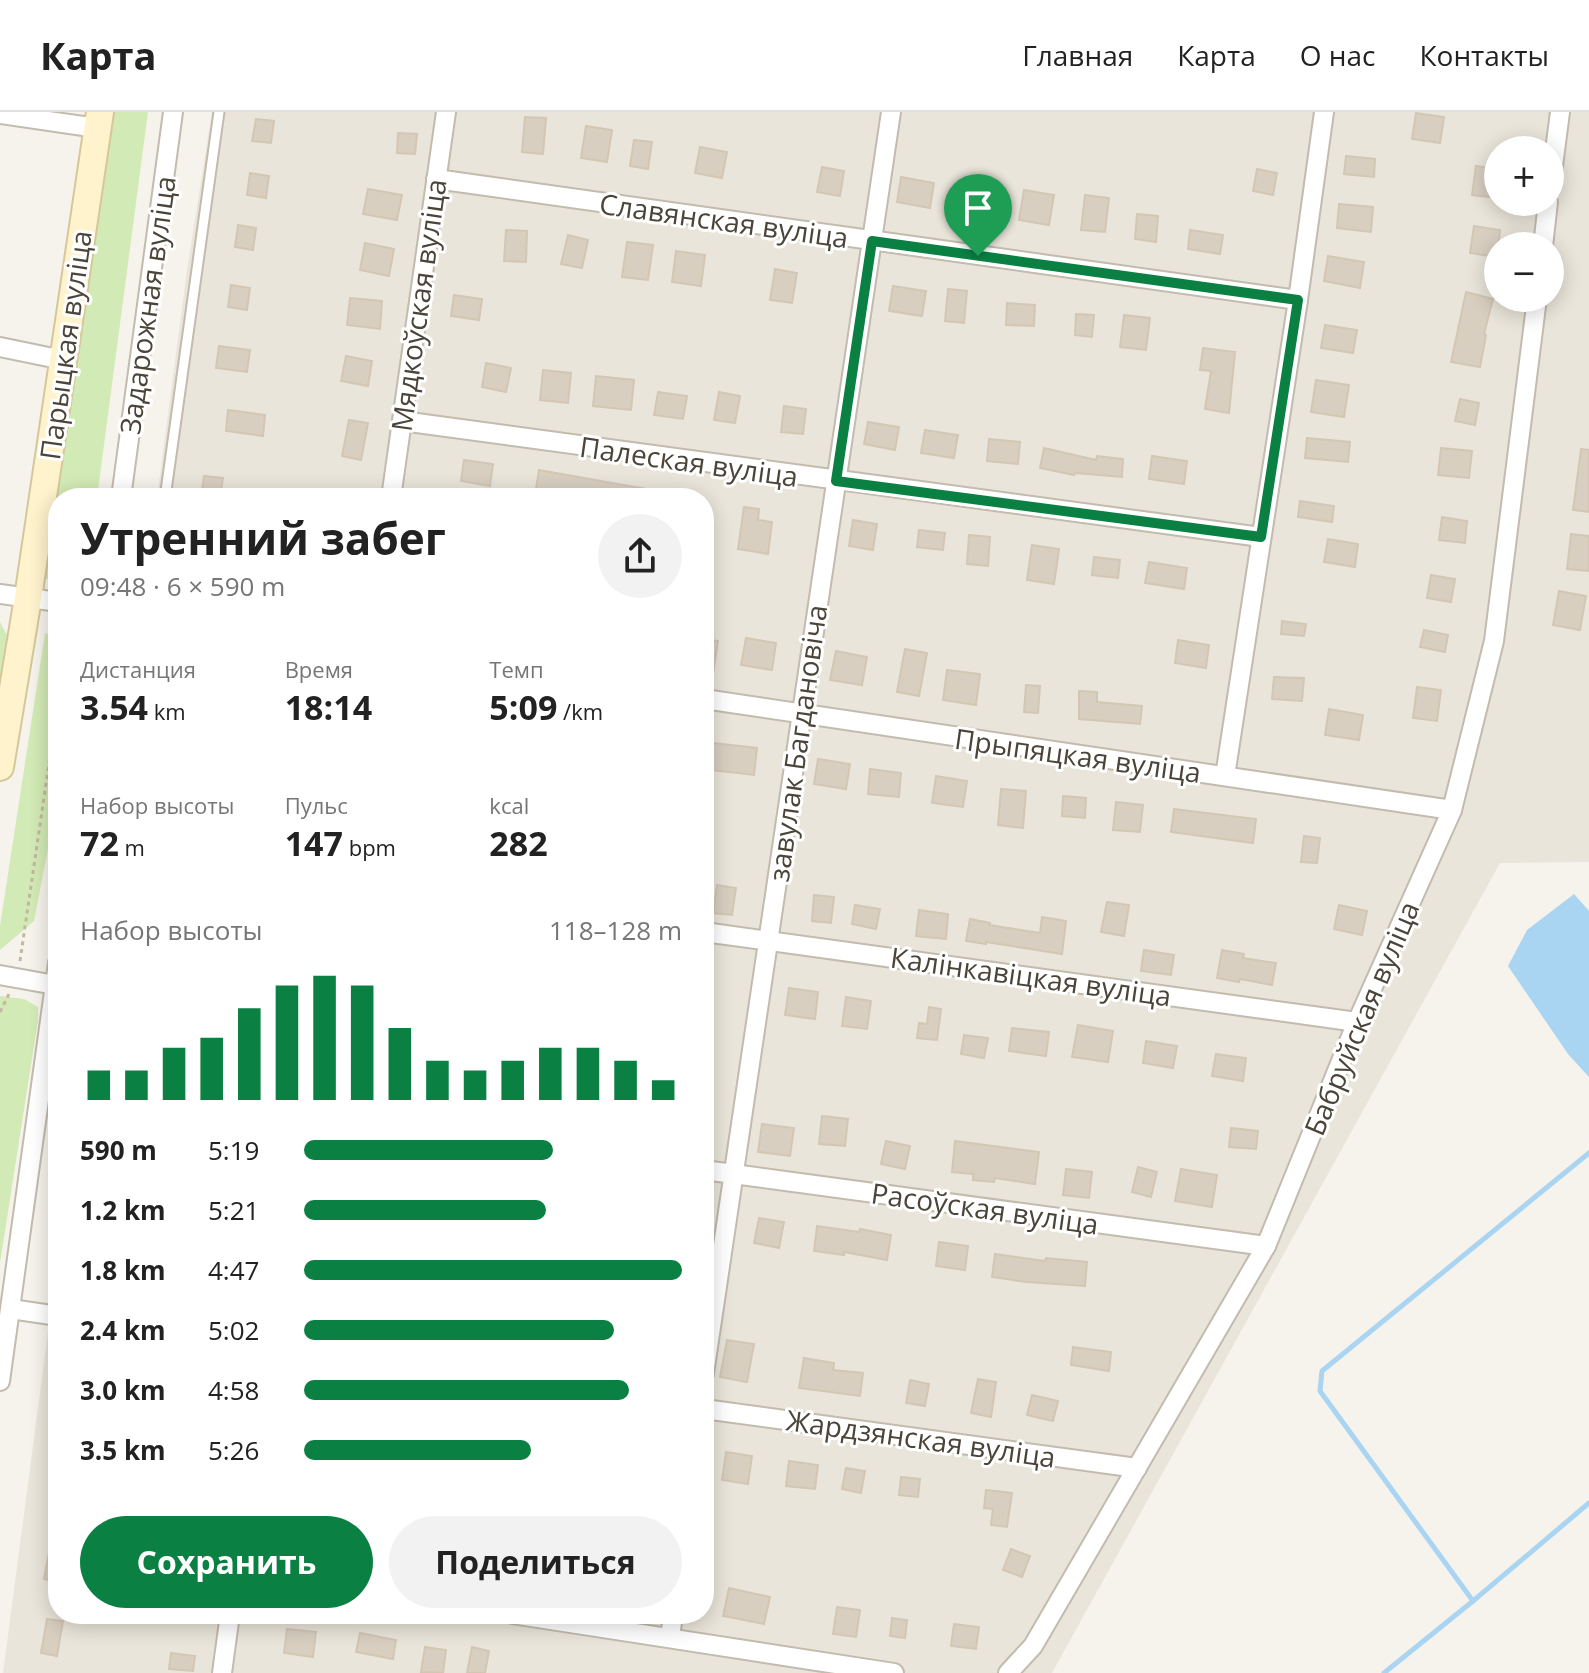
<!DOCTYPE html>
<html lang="ru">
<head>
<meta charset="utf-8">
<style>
	body { margin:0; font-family:"Open Sans",sans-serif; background:#f2f2f2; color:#222; height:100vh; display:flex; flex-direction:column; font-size:30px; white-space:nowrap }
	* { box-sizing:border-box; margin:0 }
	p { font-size:26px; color:#767676 }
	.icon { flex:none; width:44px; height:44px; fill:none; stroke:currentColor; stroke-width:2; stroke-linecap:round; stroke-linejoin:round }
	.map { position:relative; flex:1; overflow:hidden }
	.drawer { position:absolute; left:48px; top:376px; width:666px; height:1136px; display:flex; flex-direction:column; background:#fff; border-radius:32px; box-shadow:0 4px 20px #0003 }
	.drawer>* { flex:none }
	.buttons { position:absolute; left:1484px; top:24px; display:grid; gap:16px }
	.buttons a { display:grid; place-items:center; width:80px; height:80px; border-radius:50%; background:#fff; box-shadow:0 4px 20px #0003; font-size:40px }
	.pin { position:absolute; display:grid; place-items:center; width:68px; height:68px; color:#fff; margin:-82px -34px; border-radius:50% 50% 50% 0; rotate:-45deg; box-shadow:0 0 8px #0007 }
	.pin .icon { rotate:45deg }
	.round { display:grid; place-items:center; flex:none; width:84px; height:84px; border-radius:42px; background:#f2f2f2 }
	.headline { display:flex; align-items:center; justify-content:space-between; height:136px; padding:0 32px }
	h1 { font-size:44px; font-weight:700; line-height:60px }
	.metrics { display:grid; grid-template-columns:repeat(3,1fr); gap:12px; height:136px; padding:8px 32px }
	.metrics div { display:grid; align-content:center }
	.metrics b { font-size:34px; font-weight:700 }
	.metrics small { font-size:22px; font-weight:400 }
	.metrics p { font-size:22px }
	.chart { height:224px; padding:16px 32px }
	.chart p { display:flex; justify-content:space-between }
	.chart svg { width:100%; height:144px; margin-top:8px; stroke:#0b8043; stroke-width:6 }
	.cta { display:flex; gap:16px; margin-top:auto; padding:16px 32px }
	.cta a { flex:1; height:92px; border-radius:48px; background:#0b8043; color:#fff; font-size:32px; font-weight:700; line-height:92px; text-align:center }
	.cta a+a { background:#f2f2f2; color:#222 }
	ul { padding:0 32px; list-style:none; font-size:26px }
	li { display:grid; grid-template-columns:128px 96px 1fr; align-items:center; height:60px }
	li i { height:20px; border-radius:10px; background:#0b8043 }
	header { display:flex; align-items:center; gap:48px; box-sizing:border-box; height:112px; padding:0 40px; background:#fff; border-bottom:2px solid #e0e0e0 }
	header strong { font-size:38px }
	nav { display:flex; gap:44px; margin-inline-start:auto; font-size:28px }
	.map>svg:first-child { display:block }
</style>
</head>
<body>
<header>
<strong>Карта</strong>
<nav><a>Главная</a><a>Карта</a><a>О нас</a><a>Контакты</a></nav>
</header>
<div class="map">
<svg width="1589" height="1561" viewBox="0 0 1589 1561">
	<rect width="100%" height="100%" fill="#f6f3ec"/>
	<!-- residential -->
	<path fill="#eae5da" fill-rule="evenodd" d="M212 0H1589V750L1500 751 1052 1561H3L58 1144V1502H704V386H157L187 158ZM1498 38H1550V90H1498ZM1498 134H1550V186H1498Z"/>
	<!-- green -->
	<g fill="#d2eab5">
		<polygon points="113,0 148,0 97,386 58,386 58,467 45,467"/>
		<polygon points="0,510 8,525 9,534 0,592"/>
		<polygon points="45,521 58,525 58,685 34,809 0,838 0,814"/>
		<polygon points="0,884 24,887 38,895 38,908 0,1151"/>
	</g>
	<!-- water -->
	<polygon fill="#a9d4f2" points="1574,782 1589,799 1589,965 1568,942 1508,854 1527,818"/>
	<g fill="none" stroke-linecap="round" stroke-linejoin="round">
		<!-- stream -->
		<g stroke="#a9d4f2" stroke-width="5">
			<polyline points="1473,1489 1320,1279 1322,1259 1589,1041"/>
			<polyline points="1384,1561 1473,1489 1589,1391"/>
		</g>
	</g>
	<!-- building -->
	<g fill="#d8cfc1" stroke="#d3c7b4" stroke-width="2">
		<polygon points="1416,1 1444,5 1440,31 1412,27"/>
		<polygon points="525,5 546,6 543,42 522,40"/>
		<polygon points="256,7 274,9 271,31 252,29"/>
		<polygon points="586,14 612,18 607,50 581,46"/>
		<polygon points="398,21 417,22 415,42 397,41"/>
		<polygon points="634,28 652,30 648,57 630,54"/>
		<polygon points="700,35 727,40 722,66 695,61"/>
		<polygon points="1346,44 1375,47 1374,65 1344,62"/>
		<polygon points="1476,54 1498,57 1498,86 1472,83"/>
		<polygon points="822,55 844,59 840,84 817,80"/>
		<polygon points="1257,57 1277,61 1273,83 1253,79"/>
		<polygon points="250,61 269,64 266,86 247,83"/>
		<polygon points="901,65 934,71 930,96 897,90"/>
		<polygon points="959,74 996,78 992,107 955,103"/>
		<polygon points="368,77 402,83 397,108 363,102"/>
		<polygon points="1024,78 1054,83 1049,113 1019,108"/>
		<polygon points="1085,83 1109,86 1105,120 1081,118"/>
		<polygon points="1339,92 1373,95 1371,120 1337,116"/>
		<polygon points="1137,102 1158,104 1156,130 1135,127"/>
		<polygon points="238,113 256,116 253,138 235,135"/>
		<polygon points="1474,114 1500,118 1497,145 1470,141"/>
		<polygon points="506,118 527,119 526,150 504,149"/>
		<polygon points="1190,118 1223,123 1220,142 1188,137"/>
		<polygon points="568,123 588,128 582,156 561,152"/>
		<polygon points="627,130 653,133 648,168 622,165"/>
		<polygon points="365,131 394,137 389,164 360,158"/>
		<polygon points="676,139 705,143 701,174 672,170"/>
		<polygon points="1328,144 1364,150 1360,176 1324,169"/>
		<polygon points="775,157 797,161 792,191 770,188"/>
		<polygon points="231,173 250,176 247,198 228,195"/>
		<polygon points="893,174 926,179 922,204 889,199"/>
		<polygon points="948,177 967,179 964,211 945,209"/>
		<polygon points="1466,180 1493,187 1484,222 1486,223 1480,255 1451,250"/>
		<polygon points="454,183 482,187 479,208 451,204"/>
		<polygon points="350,186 382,189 380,217 347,213"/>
		<polygon points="1007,191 1035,193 1034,214 1006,213"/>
		<polygon points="1076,202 1094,203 1092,225 1075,223"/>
		<polygon points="1124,203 1150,206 1146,238 1120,235"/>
		<polygon points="1325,213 1357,218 1353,241 1321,236"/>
		<polygon points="219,234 250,238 247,260 216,256"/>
		<polygon points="1203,236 1235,240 1229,301 1205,297 1211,259 1200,258"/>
		<polygon points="346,244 372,249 368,274 341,269"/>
		<polygon points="486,251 511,256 506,280 482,275"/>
		<polygon points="543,258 571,261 568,291 540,288"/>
		<polygon points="596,264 634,268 631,298 593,294"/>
		<polygon points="1316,268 1349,273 1344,305 1311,300"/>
		<polygon points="658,280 687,284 683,307 654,303"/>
		<polygon points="719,280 740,284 735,311 714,308"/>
		<polygon points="1460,287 1479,291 1475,313 1455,309"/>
		<polygon points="784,294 806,297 803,322 781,320"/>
		<polygon points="228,298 265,303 263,324 226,319"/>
		<polygon points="349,308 368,311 361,348 342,344"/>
		<polygon points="868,310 899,315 895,338 864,332"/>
		<polygon points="925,318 958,323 954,346 921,341"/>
		<polygon points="1307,326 1350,330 1348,350 1305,346"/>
		<polygon points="989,327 1020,330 1018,352 987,349"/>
		<polygon points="1044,336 1096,348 1097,344 1123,347 1122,365 1075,361 1074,363 1040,356"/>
		<polygon points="1441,336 1472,339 1469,366 1438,363"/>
		<polygon points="1581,337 1589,338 1589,400 1573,398"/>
		<polygon points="1152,344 1187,349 1184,372 1149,367"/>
		<polygon points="464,348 493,352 490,374 461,369"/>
		<polygon points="539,358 658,379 658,386 559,386 535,383"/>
		<polygon points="204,364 223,366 220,386 201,386"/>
		<polygon points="1300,389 1334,394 1332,410 1298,405"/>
		<polygon points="744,395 759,397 758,408 772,410 768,442 738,437"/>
		<polygon points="1442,405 1467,409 1465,431 1439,428"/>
		<polygon points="853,408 877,412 873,438 849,434"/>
		<polygon points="919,418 945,421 943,438 917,435"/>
		<polygon points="1571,422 1589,424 1589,459 1567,457"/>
		<polygon points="969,423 990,425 988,454 967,452"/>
		<polygon points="1328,427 1358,432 1355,455 1324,450"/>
		<polygon points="1032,433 1059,437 1054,472 1027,468"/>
		<polygon points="1094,445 1120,448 1118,466 1092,463"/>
		<polygon points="1149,450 1187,456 1184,477 1145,471"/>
		<polygon points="1431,463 1455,467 1451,490 1427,486"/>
		<polygon points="1559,479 1586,484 1580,518 1553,513"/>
		<polygon points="1282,509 1306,512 1304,524 1281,522"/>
		<polygon points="1424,518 1448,523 1445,540 1420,535"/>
		<polygon points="746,526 776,531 772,558 741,553"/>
		<polygon points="704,527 718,529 711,575 704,575"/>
		<polygon points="1178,528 1209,533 1206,556 1175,551"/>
		<polygon points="905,537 927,541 919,584 897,580"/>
		<polygon points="836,539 867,545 862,573 830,568"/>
		<polygon points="947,558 980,562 976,593 943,588"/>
		<polygon points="1274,565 1304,566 1302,589 1272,587"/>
		<polygon points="1026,573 1040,574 1038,601 1024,600"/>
		<polygon points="1417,575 1441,578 1437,609 1413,606"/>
		<polygon points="1079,579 1097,580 1097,590 1142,594 1140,612 1079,607"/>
		<polygon points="1329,597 1363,603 1359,628 1325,623"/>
		<polygon points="704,630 757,636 754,663 704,657"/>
		<polygon points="818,647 850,652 846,677 814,672"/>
		<polygon points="870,657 901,661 899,685 868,682"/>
		<polygon points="936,664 967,669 963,695 932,691"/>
		<polygon points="1001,677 1026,679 1023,716 998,713"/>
		<polygon points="1063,684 1086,686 1085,706 1062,704"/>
		<polygon points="1116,690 1143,693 1140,720 1113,718"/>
		<polygon points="1174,697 1256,707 1253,731 1171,720"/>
		<polygon points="1304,724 1320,726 1317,751 1301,750"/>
		<polygon points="717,773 736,776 732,803 713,801"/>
		<polygon points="814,783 834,785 831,811 812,809"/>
		<polygon points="1107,790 1129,793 1124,824 1101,820"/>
		<polygon points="855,793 880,797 876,817 852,812"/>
		<polygon points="1339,793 1367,799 1362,823 1334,817"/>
		<polygon points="919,798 948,802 946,827 916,824"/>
		<polygon points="1042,805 1066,809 1062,842 986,830 986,832 966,829 970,807 990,811 989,813 1040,821"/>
		<polygon points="1144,838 1174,843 1171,863 1141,859"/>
		<polygon points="1222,838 1244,842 1243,846 1276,851 1272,873 1240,867 1239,870 1217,866"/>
		<polygon points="789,876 818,880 815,907 785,903"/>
		<polygon points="846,885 871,889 867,917 842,914"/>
		<polygon points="929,895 941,897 937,928 917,926 919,911 927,912"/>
		<polygon points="1078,913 1113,919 1108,950 1072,945"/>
		<polygon points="1012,916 1049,920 1046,944 1009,939"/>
		<polygon points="964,923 988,926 984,946 961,942"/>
		<polygon points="1146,929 1177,934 1173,956 1143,951"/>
		<polygon points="1216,942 1246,946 1243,969 1212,964"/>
		<polygon points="822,1004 848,1007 845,1034 819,1032"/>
		<polygon points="762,1012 794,1016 790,1044 758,1040"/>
		<polygon points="1231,1016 1258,1019 1256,1037 1229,1035"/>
		<polygon points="886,1029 910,1034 905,1057 881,1052"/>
		<polygon points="955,1029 1039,1040 1035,1072 995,1066 994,1070 973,1068 973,1062 952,1060"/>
		<polygon points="1138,1055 1157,1060 1151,1085 1132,1080"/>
		<polygon points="1066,1057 1092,1060 1089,1086 1063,1083"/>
		<polygon points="1181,1057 1217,1063 1212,1095 1175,1089"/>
		<polygon points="759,1106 784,1110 779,1136 754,1131"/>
		<polygon points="817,1114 859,1120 860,1117 891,1123 887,1148 844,1140 844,1143 814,1139"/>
		<polygon points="939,1130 968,1134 965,1158 936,1154"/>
		<polygon points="995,1142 1045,1149 1046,1146 1087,1150 1085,1174 1026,1170 992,1165"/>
		<polygon points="727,1228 754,1232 747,1270 720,1265"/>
		<polygon points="1073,1235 1111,1240 1109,1259 1071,1253"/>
		<polygon points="804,1246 834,1251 833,1258 863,1261 860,1284 799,1276"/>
		<polygon points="978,1267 996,1270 991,1305 971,1301"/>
		<polygon points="910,1268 929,1272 925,1294 906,1291"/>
		<polygon points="1032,1283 1058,1289 1053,1309 1027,1303"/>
		<polygon points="726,1340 752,1344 748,1372 722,1368"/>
		<polygon points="789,1349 818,1353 815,1377 786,1374"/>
		<polygon points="846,1356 865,1359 861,1381 842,1377"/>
		<polygon points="901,1365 920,1367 918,1385 899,1383"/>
		<polygon points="986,1378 1012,1381 1007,1415 991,1413 993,1397 984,1396"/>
		<polygon points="52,1425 58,1425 58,1470 44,1467"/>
		<polygon points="1011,1437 1030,1444 1022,1465 1003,1458"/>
		<polygon points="729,1476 770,1485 764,1512 723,1504"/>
		<polygon points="837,1495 860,1498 856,1525 833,1522"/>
		<polygon points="892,1506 907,1508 905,1526 890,1524"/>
		<polygon points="47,1507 63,1509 57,1544 41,1541"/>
		<polygon points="954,1512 979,1515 976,1537 951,1534"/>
		<polygon points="287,1517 316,1520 313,1545 284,1541"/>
		<polygon points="360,1521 396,1528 393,1547 356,1540"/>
		<polygon points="425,1535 446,1538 443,1561 421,1560"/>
		<polygon points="472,1535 489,1539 485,1561 467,1561"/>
		<polygon points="171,1541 195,1544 193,1559 169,1557"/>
	</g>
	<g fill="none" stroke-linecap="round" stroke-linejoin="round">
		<!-- lane casing -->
		<g stroke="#c2bbae" stroke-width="13">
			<polyline id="lane" points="165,386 219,0"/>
		</g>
		<!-- street casing -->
		<g stroke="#c2bbae" stroke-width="22">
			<g id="street">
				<polyline points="0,2 97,16"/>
				<polyline points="436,67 1298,188"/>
				<polyline points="1550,77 1560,0"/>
				<polyline points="1543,134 1548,90"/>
				<polyline points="0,235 63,248"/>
				<polyline points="402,309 1261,425"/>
				<polyline points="121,386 173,0"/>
				<polyline points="391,386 446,0"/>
				<polyline points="0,482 58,490"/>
				<polyline points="704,587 1452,698"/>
				<polyline points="1225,664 1298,188 1324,0"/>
				<polyline points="704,820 1357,910"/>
				<polyline points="0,863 55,873"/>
				<polyline points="704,1058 1266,1134"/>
				<polyline points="11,1197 58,1204"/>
				<polyline points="704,1262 891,0"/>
				<polyline points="0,1269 58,851"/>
				<polyline points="704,1297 1137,1356"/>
				<polyline points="512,1502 894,1561"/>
				<polyline points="670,1526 673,1502"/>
				<polyline points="222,1561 230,1502"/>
				<polyline points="1008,1561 1033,1534 1266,1134 1357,910 1452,698 1494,529 1537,186"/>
			</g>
		</g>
		<!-- secondary casing -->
		<g stroke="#d6c79b" stroke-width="30">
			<polyline id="secondary" points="0,655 28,486 100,0"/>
		</g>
		<!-- path -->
		<g stroke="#c4b79f" stroke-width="3" stroke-dasharray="4 4" stroke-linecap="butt">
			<polyline points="20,849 58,590"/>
			<polyline points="0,900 9,882"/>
		</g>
		<!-- lane -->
		<use href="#lane" stroke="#fff" stroke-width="9"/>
		<!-- street -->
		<use href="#street" stroke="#fff" stroke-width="18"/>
		<!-- secondary -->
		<use href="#secondary" stroke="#fff3cd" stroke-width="26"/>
	</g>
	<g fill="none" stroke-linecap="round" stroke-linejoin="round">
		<!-- route casing -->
		<g stroke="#fff" stroke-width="16">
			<polygon id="route" points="872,129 1298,188 1261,425 836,369"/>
		</g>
		<!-- route -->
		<use href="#route" stroke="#0b8043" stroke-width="10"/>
	</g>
	<g text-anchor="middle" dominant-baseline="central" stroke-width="6" stroke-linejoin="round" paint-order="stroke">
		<!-- street labels -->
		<g font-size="28" fill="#4b4439" stroke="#fff">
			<text transform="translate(724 108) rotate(8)">Славянская вуліца</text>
			<text transform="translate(147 193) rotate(-82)">Задарожная вуліца</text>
			<text transform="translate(418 193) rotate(-82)">Мядкоўская вуліца</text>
			<text transform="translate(65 233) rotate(-82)">Парыцкая вуліца</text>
			<text transform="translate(689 349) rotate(8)">Палеская вуліца</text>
			<text transform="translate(797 631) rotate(-82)">завулак Багдановіча</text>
			<text transform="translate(1078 643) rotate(8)">Прыпяцкая вуліца</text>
			<text transform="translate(1031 864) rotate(8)">Калінкавіцкая вуліца</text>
			<text transform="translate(1361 906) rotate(-67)">Бабруйская вуліца</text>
			<text transform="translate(985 1096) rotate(8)">Расоўская вуліца</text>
			<text transform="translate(921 1326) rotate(8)">Жардзянская вуліца</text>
		</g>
	</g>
</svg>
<div class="buttons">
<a>+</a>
<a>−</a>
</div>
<div class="pin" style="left:978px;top:144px;background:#1e9e55"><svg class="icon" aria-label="arrive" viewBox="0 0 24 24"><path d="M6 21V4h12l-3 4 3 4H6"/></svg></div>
<section class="drawer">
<div class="headline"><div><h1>Утренний забег</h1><p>09:48 · 6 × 590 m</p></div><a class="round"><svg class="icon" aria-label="share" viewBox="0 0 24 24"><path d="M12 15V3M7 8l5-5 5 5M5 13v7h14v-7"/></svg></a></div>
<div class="metrics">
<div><p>Дистанция</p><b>3.54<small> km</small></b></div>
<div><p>Время</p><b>18:14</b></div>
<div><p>Темп</p><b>5:09<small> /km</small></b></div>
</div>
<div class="metrics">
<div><p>Набор высоты</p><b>72<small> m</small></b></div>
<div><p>Пульс</p><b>147<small> bpm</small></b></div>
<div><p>kcal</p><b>282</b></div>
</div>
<div class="chart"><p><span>Набор высоты</span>118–128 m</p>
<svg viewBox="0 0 160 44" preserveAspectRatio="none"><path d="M5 44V35M15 44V35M25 44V28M35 44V25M45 44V16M55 44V9M65 44V6M75 44V9M85 44V22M95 44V32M105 44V35M115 44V32M125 44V28M135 44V28M145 44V32M155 44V38"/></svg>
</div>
<ul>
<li><b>590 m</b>5:19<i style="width:66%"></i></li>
<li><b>1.2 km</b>5:21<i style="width:64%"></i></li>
<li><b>1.8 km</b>4:47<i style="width:100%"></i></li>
<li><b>2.4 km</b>5:02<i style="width:82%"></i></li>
<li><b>3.0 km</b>4:58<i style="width:86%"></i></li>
<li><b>3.5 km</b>5:26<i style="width:60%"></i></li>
</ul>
<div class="cta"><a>Сохранить</a><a>Поделиться</a></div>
</section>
</div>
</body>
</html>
